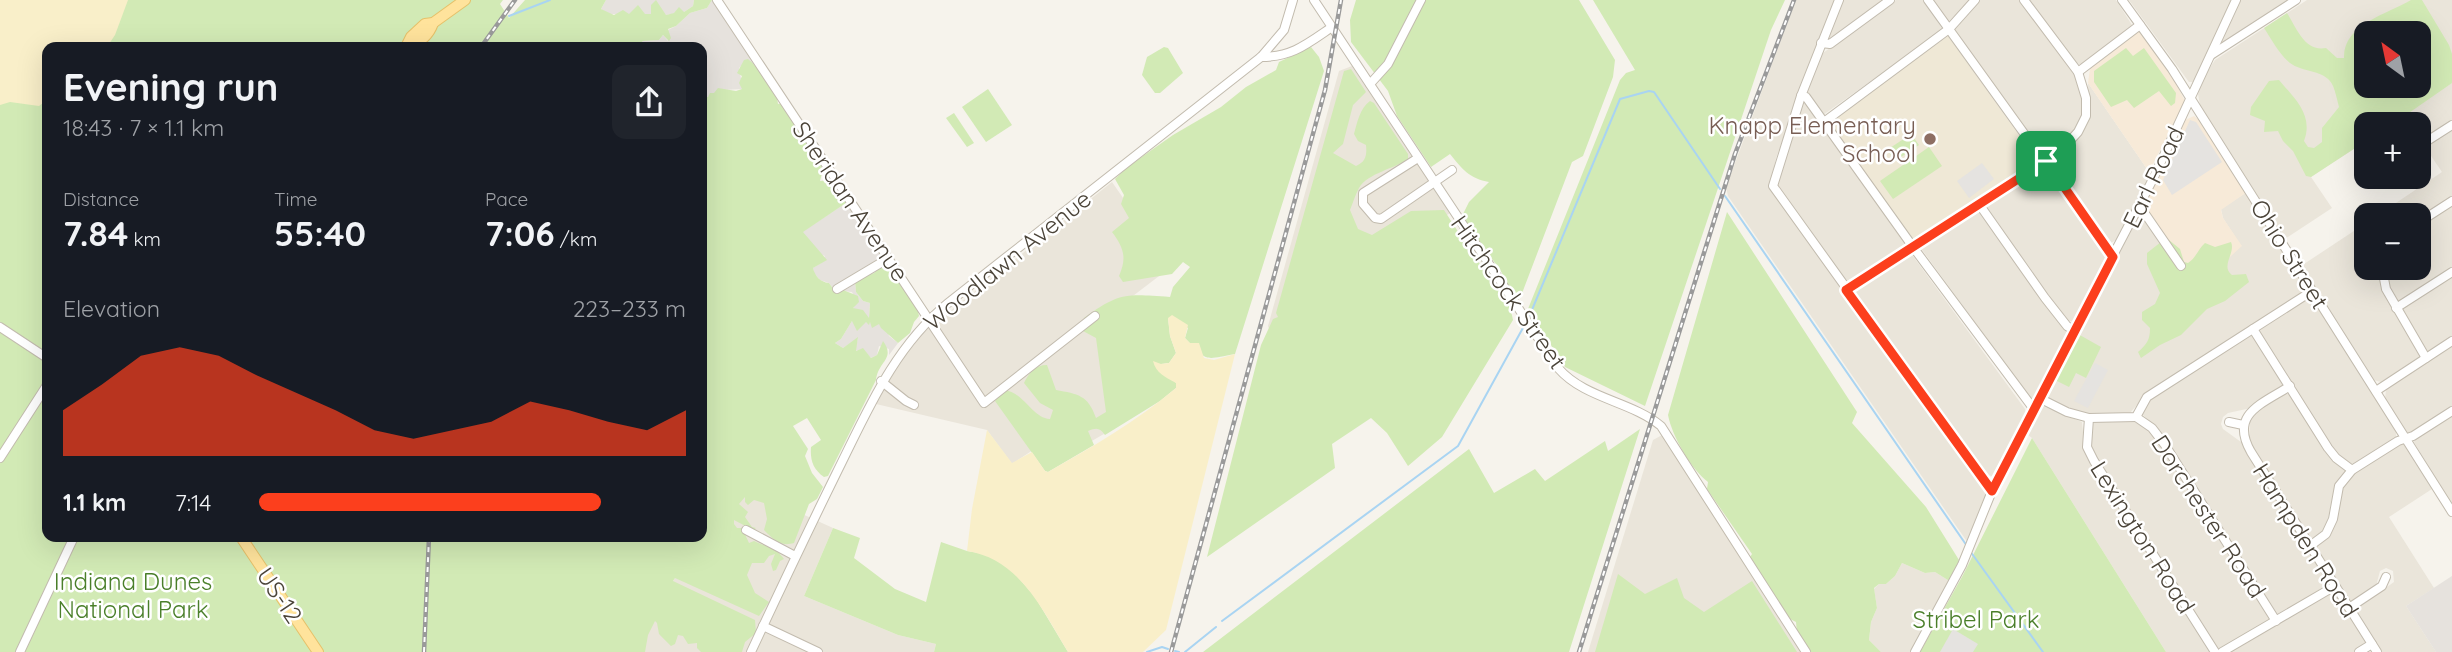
<!DOCTYPE html>
<html lang="en">
<head>
<meta charset="utf-8">
<style>
	body { margin:0; font-family:Quicksand,sans-serif; background:#20242c; color:#f1f3f6; height:100vh; display:flex; flex-direction:column; font-size:26px; white-space:nowrap }
	* { box-sizing:border-box; margin:0 }
	p { font-size:23px; color:#9ea1a6 }
	.icon { flex:none; width:38px; height:38px; fill:none; stroke:currentColor; stroke-width:2; stroke-linecap:round; stroke-linejoin:round }
	.map { position:relative; flex:1; overflow:hidden }
	.side { position:absolute; left:42px; top:42px; width:665px; height:500px; display:flex; flex-direction:column; background:#171b24; border-radius:14px; box-shadow:0 7px 28px #0002 }
	.side>* { flex:none }
	.needle { width:46px; rotate:327deg }
	.buttons { position:absolute; left:2354px; top:21px; display:grid; gap:14px }
	.buttons a { display:grid; place-items:center; width:77px; height:77px; border-radius:14px; background:#171b24; box-shadow:0 7px 28px #0002; font-size:35px }
	.pin { position:absolute; display:grid; place-items:center; width:60px; height:60px; color:#fff; margin:-30px; border-radius:14px; box-shadow:0 4px 10px #0006 }
	.round { display:grid; place-items:center; flex:none; width:74px; height:74px; border-radius:14px; background:#20242c }
	.head { display:flex; align-items:center; justify-content:space-between; height:119px; padding:0 21px }
	h1 { font-size:38px; font-weight:700; line-height:52px }
	.figures { display:grid; grid-template-columns:repeat(3,1fr); gap:10px; height:119px; padding:7px 21px }
	.figures div { display:grid; align-content:center }
	.figures b { font-size:35px; font-weight:700 }
	.figures small { font-size:19px; font-weight:400 }
	.figures p { font-size:19px }
	.chart { height:196px; padding:14px 21px }
	.chart p { display:flex; justify-content:space-between }
	.chart svg { width:100%; height:126px; margin-top:7px; fill:#fc3f1d; opacity:.7 }
	ul { padding:0 21px; list-style:none; font-size:23px }
	li { display:grid; grid-template-columns:112px 84px 1fr; align-items:center; height:52px }
	li i { height:18px; border-radius:9px; background:#fc3f1d }
	.map>svg:first-child { display:block }
</style>
</head>
<body>
<div class="map">
<svg width="2452" height="652" viewBox="0 0 2452 652">
	<rect width="100%" height="100%" fill="#f6f3ec"/>
	<!-- residential -->
	<g fill="#eae5da" fill-rule="evenodd">
		<polygon points="1796,0 1836,0 1825,25 1776,158 1770,187 1986,489 1986,496 1968,543 1728,196 1726,187"/>
		<polygon points="1843,0 1887,0 1829,40 1827,37"/>
		<polygon points="1896,0 1924,0 1943,30 1823,115 1810,100 1807,89 1818,58 1823,53"/>
		<polygon points="1932,0 1973,0 1948,22"/>
		<polygon points="1979,0 2021,0 2074,72 2083,97 2084,114 2072,136 2050,154 2044,155 2041,152 1955,32 1956,26"/>
		<polygon points="2026,0 2116,0 2132,25 2084,64 2079,64 2072,61"/>
		<polygon points="2129,0 2233,0 2194,82 2189,82"/>
		<polygon points="2240,0 2289,0 2222,43 2221,40"/>
		<path d="M2307 0H2452V199L2419 220 2418 215H2378L2442 172 2425 147 2419 150 2418 124H2366V141L2311 177 2332 208 2285 239 2200 105 2198 94 2202 80 2215 60ZM2366 33H2418V86H2366Z"/>
		<polygon points="1352,66 1450,213 1270,332 1268,326 1339,71"/>
		<polygon points="2088,83 2149,172 2147,180 2119,238 2111,243 2105,241 2054,171 2052,165 2055,157 2070,146 2086,127 2089,114"/>
		<polygon points="1804,102 1906,244 1892,256 1847,284 1777,188 1776,181"/>
		<polygon points="2040,169 2047,171 2109,256 2074,322 2065,320 1986,208 1985,204"/>
		<polygon points="1112,182 1171,267 1096,324 1140,413 1047,467 1036,448 1012,464 987,430 876,404 891,374 924,332"/>
		<polygon points="2247,192 2256,210 2305,285 2304,292 2148,392 2130,413 2089,414 2069,409 2047,397 2046,390 2142,207 2241,246 2223,218 2221,209"/>
		<polygon points="2452,205 2452,268 2398,303 2388,290 2386,268 2418,268 2419,226"/>
		<polygon points="1978,209 2068,333 2037,396 2031,399 1920,247 1921,243"/>
		<polygon points="2366,223 2366,268 2381,268 2384,292 2421,356 2381,382 2373,380 2301,266"/>
		<polygon points="1910,252 2025,409 2026,414 2002,463 1992,476 1982,474 1853,293 1853,290"/>
		<polygon points="2452,275 2452,337 2428,352 2401,309"/>
		<polygon points="2308,298 2314,300 2396,430 2396,438 2354,464 2349,463 2335,453 2259,333 2259,329"/>
		<polygon points="2253,334 2284,385 2251,408 2228,413 2223,417 2221,424 2223,429 2241,442 2330,583 2277,616 2161,433 2142,414 2142,409 2152,397"/>
		<polygon points="2452,345 2452,408 2411,434 2406,432 2385,399 2386,390"/>
		<polygon points="2284,393 2291,394 2346,470 2333,494 2327,524 2320,534 2312,540 2307,537 2249,442 2250,421 2259,410"/>
		<polygon points="2038,404 2082,422 2085,451 2211,652 2166,652 2032,438 2024,432"/>
		<polygon points="2452,415 2452,506 2414,442 2415,439"/>
		<polygon points="2096,421 2132,421 2142,425 2152,432 2271,619 2218,649 2096,459 2090,445 2091,425"/>
		<polygon points="1664,434 1802,652 1588,652 1653,440"/>
		<polygon points="2403,443 2432,489 2389,517 2434,588 2406,606 2436,652 2380,652 2354,610 2394,582 2393,571 2386,568 2380,571 2376,586 2350,603 2316,550 2315,546 2327,534 2342,487 2352,473"/>
		<polygon points="745,488 833,528 804,596 898,635 936,644 934,652 635,652 697,537 702,537"/>
		<polygon points="1902,563 1925,573 1935,572 1951,582 1911,652 1881,652 1869,640 1871,622 1877,608 1874,589 1879,584 1886,584 1895,576"/>
		<polygon points="2331,592 2335,592 2366,642 2354,652 2228,652"/>
	</g>
	<!-- commercial -->
	<g fill="#f7ead8">
		<polygon points="2136,32 2140,32 2173,78 2185,101 2149,172 2088,83 2090,69"/>
		<polygon points="2194,116 2199,120 2247,192 2221,210 2223,218 2242,246 2197,287 2142,207 2183,121"/>
	</g>
	<!-- industrial -->
	<g fill="#e6e2dd">
		<polygon points="606,0 694,0 693,6 684,12 666,15 651,5 651,14 607,14 601,9"/>
		<polygon points="712,0 755,65 747,60 739,68 743,89 723,90 708,97 702,97 702,47 636,47 643,41 659,40 663,35 668,41 668,30 676,26 690,13 707,8"/>
		<polygon points="846,203 886,262 874,273 855,281 856,292 863,301 870,303 869,319 853,308 857,303 852,292 834,290 829,283 820,280 814,273 813,268 821,263 825,256 820,254 802,232"/>
		<polygon points="852,321 879,323 888,333 889,336 898,343 889,355 889,349 879,346 877,355 871,358 863,349 855,351 858,338 843,348 835,343 841,339"/>
		<polygon points="2452,576 2452,652 2436,652 2406,606"/>
	</g>
	<!-- education -->
	<polygon fill="#efe8d6" points="1948,36 2031,152 2034,152 2036,158 2031,167 1914,241 1829,126 1829,122"/>
	<!-- green -->
	<g fill="#d2eab5" fill-rule="evenodd">
		<path d="M0 0H503L500 4 509 18 525 0H606L601 9 614 15 623 10 629 14 638 5 645 14H651V5L656 0 666 15 674 13 679 7 684 12 693 6 694 0H712L707 8 690 13 676 26 668 29 671 38 669 41 663 35 659 40 643 41 636 47H47V537H702V97H708L710 93H714L718 88 736 91 742 89 739 83 742 76 737 73 744 60 748 59C758 67 778 92 778 104L783 103 823 169 820 181 830 180 846 203 803 232 827 260 813 268C815 276 820 282 829 283L834 290H843L858 296 859 302 853 308 863 310 869 318 870 303 863 301 856 292 855 281 874 273 886 262 917 307 919 316 914 322 910 333 898 343 881 328 879 324 872 328 870 322 869 325 866 322 857 331 852 321 841 339 835 343 843 348 858 337 856 351 863 348 871 358 877 355 883 341C896 359 878 361 876 380L828 476 824 477C813 469 810 460 811 447L821 440 807 418 793 426 808 449 805 456 812 473 823 487 817 499 809 504 794 543C780 547 774 540 764 530L767 519 764 503 754 500 748 505 745 502V497L739 504 748 512 745 517 752 527 756 528 753 530 734 520V524L737 528H742L749 543 754 541C765 546 777 549 784 559L780 561 776 570 773 571 771 564 775 554 769 556 764 563H752L747 575 755 593 769 602 759 616 675 578 673 581 755 620 756 633 745 642 742 652H701L697 648V643L688 644 683 636 678 635 675 644 671 646 659 634 657 623 655 621 648 635 645 652H0Z"/>
		<path d="M1356 0H1579L1615 60 1613 77 1583 156 1572 162 1521 296C1511 293 1504 282 1502 273L1462 216 1469 202 1489 182C1470 179 1461 168 1450 154L1431 167 1397 116 1388 91 1351 42 1350 20Z"/>
		<polygon points="1593,0 1785,0 1771,30 1645,406 1565,367 1528,309 1620,80 1626,73 1635,70"/>
		<path d="M2411 0H2422L2449 45 2452 54V83L2393 124H2366V141L2311 177 2306 176 2293 151 2283 141 2278 131 2264 132 2265 121 2250 115 2251 107 2269 81 2279 80C2294 98 2314 115 2304 141L2308 147 2314 148 2322 142V128L2339 107C2337 100 2335 87 2330 81 2321 70 2302 72 2290 63 2279 54 2272 40 2264 28L2287 13C2297 29 2305 52 2326 48L2337 58H2344C2343 24 2388 14 2411 0ZM2366 33H2418V86H2366Z"/>
		<polygon points="1164,47 1168,48 1183,73 1160,93 1155,93 1142,75 1147,57"/>
		<path d="M1311 47 1319 57 1324 71 1235 354C1203 360 1208 362 1185 338L1188 328 1168 318 1170 336 1176 353 1169 363 1161 364 1176 383V388L1160 401 1105 435C1100 428 1097 427 1088 431L1094 445 1048 472 1045 471 995 401 1004 390C1024 392 1032 418 1050 419L1053 410 1040 403 1024 383C1029 373 1035 365 1047 365L1056 390C1078 394 1088 395 1096 418L1106 412 1096 338 1083 331 1084 318C1120 292 1126 294 1170 297L1173 287 1190 267 1183 262 1172 274 1123 282 1119 276C1127 258 1124 248 1112 232L1129 218 1121 204 1124 195 1115 179 1126 168 1173 135 1221 107 1246 87 1276 70 1279 62Z"/>
		<polygon points="2126,48 2133,56 2144,48 2176,93 2175,103 2171,106 2159,91 2134,108 2127,100 2111,107 2094,82 2094,71"/>
		<path d="M1351 69 1366 92 1353 105 1343 144 1333 153 1356 166C1366 162 1367 155 1366 145L1358 141 1354 134C1357 123 1360 108 1370 101L1374 103 1408 154V159C1394 169 1368 173 1359 188 1355 195 1353 203 1350 210L1358 229 1372 235 1411 211 1444 210C1455 227 1466 244 1477 260 1491 280 1509 294 1513 320L1442 437 1408 466 1387 433 1371 418 1332 444 1335 468 1207 557 1261 345 1273 319 1278 317 1276 313 1344 71Z"/>
		<polygon points="988,89 1012,125 986,142 962,107"/>
		<polygon points="954,113 974,143 967,147 946,118"/>
		<polygon points="1911,134 1919,145 1895,161 1887,150"/>
		<polygon points="1929,147 1942,166 1893,199 1880,181"/>
		<path d="M1727 212 1857 412 1852 423 1926 507 1959 560 1951 582 1935 572 1925 573 1902 563 1895 576 1886 584H1879L1874 588 1877 608 1871 622 1869 640 1881 652H1810L1797 633 1796 622 1790 619 1750 557 1752 554 1707 489 1708 482C1691 469 1672 436 1668 415Z"/>
		<path d="M2169 240 2180 249 2184 262 2188 263C2196 258 2198 249 2205 243L2215 247 2231 242C2236 253 2220 266 2232 275L2246 274 2249 282 2225 301 2207 309 2181 335 2160 345 2141 358 2138 352C2147 344 2150 340 2150 328L2142 320V312L2155 304 2160 293 2147 264V253L2161 242Z"/>
		<polygon points="2078,334 2101,347 2086,378 2076,373 2069,387 2053,379"/>
		<polygon points="1640,429 1569,652 1203,652 1469,449 1494,493 1535,469 1545,481 1605,441 1608,451"/>
		<polygon points="2032,438 2166,652 1920,652 1963,575"/>
		<polygon points="833,528 860,538 854,558 895,589 926,602 941,542 967,551 985,554 1011,569 1035,597 1068,652 934,652 936,644 898,635 804,596"/>
		<polygon points="1618,574 1645,594 1677,578 1684,598 1704,612 1752,581 1797,652 1595,652"/>
	</g>
	<!-- sand -->
	<g fill="#f9efc9">
		<polygon points="0,0 128,0 115,35 107,47 47,47 47,100 39,106 10,102 0,105"/>
		<path d="M1172 315 1188 325 1185 338 1190 343H1199L1204 358 1214 360 1235 354 1166 630 1143 652H1068C1043 611 1020 559 967 551L972 509 987 430 1012 463 1032 452 1045 471 1048 472C1092 447 1137 421 1176 388V383C1165 377 1156 373 1153 361L1161 364 1169 363 1176 353 1170 336 1168 318Z"/>
	</g>
	<!-- parking -->
	<g fill="#e5e3e0">
		<polygon points="2190,120 2196,122 2222,162 2172,195 2163,180"/>
		<polygon points="1982,163 1994,179 1969,198 1957,181"/>
		<polygon points="2095,363 2108,370 2088,408 2074,401"/>
		<polygon points="1953,629 1978,644 1973,652 1940,652"/>
	</g>
	<g fill="none" stroke-linecap="round" stroke-linejoin="round">
		<!-- stream -->
		<g stroke="#a9d4f2" stroke-width="2">
			<polyline points="509,16 550,0"/>
			<polyline points="1725,196 1967,546"/>
			<polyline points="1529,317 1620,99 1649,91 1654,92 1720,189"/>
			<polyline points="1970,551 2043,652"/>
			<polyline points="1222,621 1458,446 1524,326"/>
			<polyline points="1175,651 1179,652"/>
			<polyline points="1147,652 1162,647 1168,649"/>
			<polyline points="1185,652 1216,627"/>
		</g>
		<!-- minor casing -->
		<g stroke="#c2bbae" stroke-width="10">
			<g id="minor">
				<polyline points="717,0 984,403 1095,316"/>
				<path d="M1314 0 1558 368C1585 399 1631 401 1661 426L1806 652"/>
				<polyline points="1839,0 1801,96 1773,186 1992,491"/>
				<polyline points="1928,0 2113,257"/>
				<polyline points="2122,0 2172,69 2452,512"/>
				<polyline points="1821,43 1830,44 1890,0"/>
				<polyline points="2211,55 2296,0"/>
				<path d="M1261 57C1292 57 1307 44 1332 27"/>
				<polyline points="2078,72 2140,25"/>
				<polyline points="1370,84 1388,64 1421,0"/>
				<polyline points="1801,96 1806,97 1913,247 2033,408"/>
				<polyline points="1824,122 1949,29 1975,0"/>
				<polyline points="2424,143 2452,125"/>
				<polyline points="1418,158 1363,193 1363,204 1375,218 1381,219 1452,170"/>
				<polyline points="1979,204 2045,298 2067,326 2075,331"/>
				<polyline points="2139,205 2181,266"/>
				<polyline points="2418,223 2452,201"/>
				<polyline points="2382,268 2386,289 2426,358"/>
				<polyline points="837,289 889,258"/>
				<polyline points="1846,290 2046,161 2066,145 2078,132 2086,116 2086,98 2078,72 2024,0"/>
				<polyline points="2396,308 2452,272"/>
				<polyline points="0,327 47,358"/>
				<polyline points="2253,329 2328,448 2336,458 2352,470"/>
				<polyline points="881,381 906,401 914,405"/>
				<path d="M2290 386C2262 404 2229 414 2251 452L2377 652"/>
				<polyline points="2376,391 2452,341"/>
				<polyline points="2039,398 2067,412 2089,418 2136,417 2147,397 2312,291"/>
				<polyline points="2136,417 2152,428 2165,445 2276,621"/>
				<polyline points="2089,418 2087,447 2094,461 2215,652"/>
				<polyline points="2229,422 2243,425"/>
				<polyline points="0,458 47,385"/>
				<polyline points="746,530 795,556"/>
				<polyline points="2310,546 2326,534 2333,519 2339,486 2352,470 2398,441 2413,436 2452,411"/>
				<polyline points="2349,608 2382,586 2386,577"/>
				<polyline points="763,626 818,652"/>
				<polyline points="20,652 74,537"/>
				<path d="M751 652C779 592 807 533 836 474 867 412 893 348 948 303L1261 57 1284 30 1293 0"/>
				<polyline points="1915,652 1962,565 1992,491 2033,408 2153,179 2236,0"/>
				<polyline points="2222,652 2335,586"/>
				<polyline points="2359,652 2372,644"/>
			</g>
		</g>
		<!-- major casing -->
		<g stroke="#e6c16a" stroke-width="12">
			<g id="major">
				<polyline points="406,47 411,37 425,24 433,23 465,0"/>
				<path d="M407 47C419 43 429 35 433 23"/>
				<polyline points="241,537 318,652"/>
			</g>
		</g>
		<!-- minor -->
		<use href="#minor" stroke="#fff" stroke-width="8"/>
		<!-- major -->
		<use href="#major" stroke="#ffe39c" stroke-width="10"/>
		<!-- rail casing -->
		<g stroke="#9a9a9a" stroke-width="4.5">
			<g id="rail">
				<polyline points="481,47 515,0"/>
				<polyline points="424,652 429,537"/>
				<polyline points="1171,652 1325,90 1341,0"/>
				<polyline points="1579,652 1735,154 1794,0"/>
			</g>
		</g>
		<!-- rail -->
		<use href="#rail" stroke="#fff" stroke-width="2" stroke-dasharray="5" stroke-linecap="butt"/>
	</g>
	<g fill="none" stroke-linecap="round" stroke-linejoin="round">
		<!-- route casing -->
		<g stroke="#fff" stroke-width="14">
			<polygon id="route" points="2046,161 2113,257 1992,491 1846,290"/>
		</g>
		<!-- route -->
		<use href="#route" stroke="#fc3f1d" stroke-width="9"/>
	</g>
	<!-- markers -->
	<circle fill="#8d6e63" stroke="#fff" stroke-width="2.5" cx="1930" cy="139" r="7"/>
	<g text-anchor="middle" dominant-baseline="central" stroke-width="5" stroke-linejoin="round" paint-order="stroke">
		<!-- education labels -->
		<g font-size="24" fill="#785e54" stroke="#fff" text-anchor="end">
			<text x="1916" y="125">Knapp Elementary<tspan x="1916" dy="28">School</tspan></text>
		</g>
		<!-- street labels -->
		<g font-size="24" fill="#4b4439" stroke="#fff">
			<text transform="translate(2153 177) rotate(-64)">Earl Road</text>
			<text transform="translate(851 201) rotate(56)">Sheridan Avenue</text>
			<text transform="translate(2290 254) rotate(58)">Ohio Street</text>
			<text transform="translate(1007 260) rotate(-39)">Woodlawn Avenue</text>
			<text transform="translate(1509 292) rotate(55)">Hitchcock Street</text>
			<text transform="translate(2209 516) rotate(57)">Dorchester Road</text>
			<text transform="translate(2143 537) rotate(58)">Lexington Road</text>
			<text transform="translate(2306 540) rotate(58)">Hampden Road</text>
			<text transform="translate(280 595) rotate(56)">US-12</text>
		</g>
		<!-- park labels -->
		<g font-size="24" fill="#4a7f2a" stroke="#fff">
			<text x="133" y="581">Indiana Dunes<tspan x="133" dy="28">National Park</tspan></text>
			<text x="1976" y="619">Stribel Park</text>
		</g>
	</g>
</svg>
<div class="buttons">
<a><svg class="needle" viewBox="-14 -14 28 28"><path d="M0-13l5 13h-10z" fill="#e53935"/><path d="M0 13l5-13h-10z" fill="#9ea1a6"/></svg></a>
<a>+</a>
<a>−</a>
</div>
<div class="pin" style="left:2046px;top:161px;background:#1e9e55"><svg class="icon" aria-label="arrive" viewBox="0 0 24 24"><path d="M6 21V4h12l-3 4 3 4H6"/></svg></div>
<section class="side">
<div class="head"><div><h1>Evening run</h1><p>18:43 · 7 × 1.1 km</p></div><a class="round"><svg class="icon" aria-label="share" viewBox="0 0 24 24"><path d="M12 15V3M7 8l5-5 5 5M5 13v7h14v-7"/></svg></a></div>
<div class="figures">
<div><p>Distance</p><b>7.84<small> km</small></b></div>
<div><p>Time</p><b>55:40</b></div>
<div><p>Pace</p><b>7:06<small> /km</small></b></div>
</div>
<div class="chart"><p><span>Elevation</span>223–233 m</p>
<svg viewBox="0 0 160 44" preserveAspectRatio="none"><path d="M0 44V28L10 19L20 9L30 6L40 9L50 16L60 22L70 28L80 35L90 38L100 35L110 32L120 25L130 28L140 32L150 35L160 28V44z"/></svg>
</div>
<ul>
<li><b>1.1 km</b>7:14<i style="width:80%"></i></li>
</ul>
</section>
</div>
</body>
</html>
